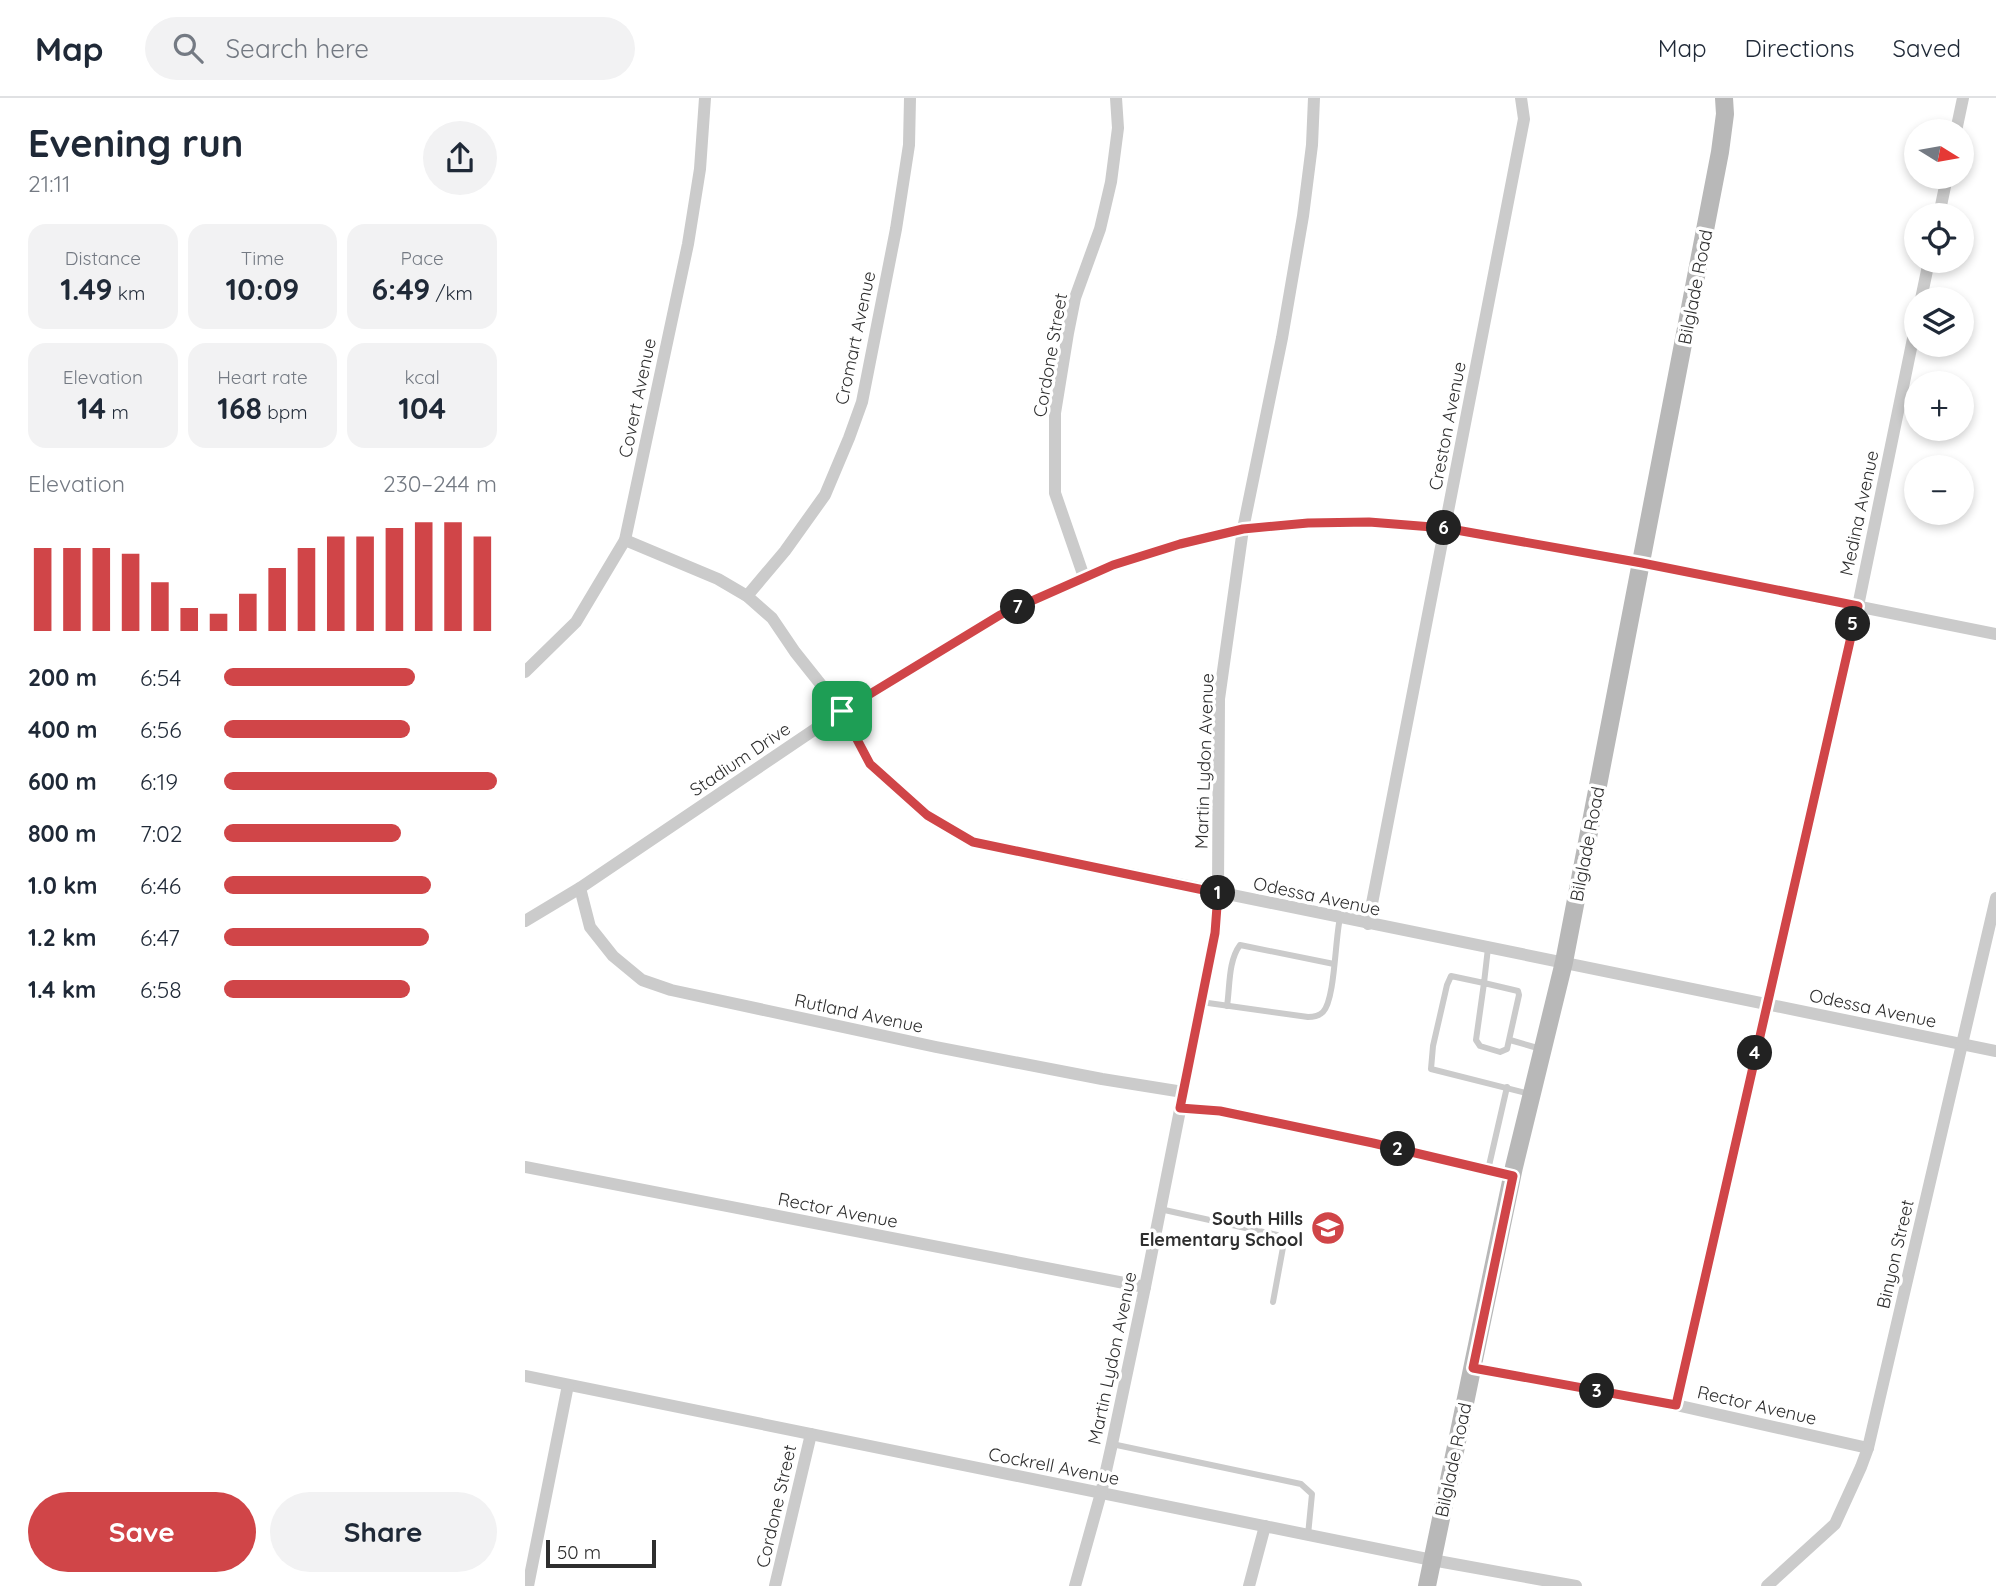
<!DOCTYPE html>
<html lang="en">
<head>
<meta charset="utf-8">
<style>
	body { margin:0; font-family:Quicksand,sans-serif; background:#f2f2f3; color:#1f2937; height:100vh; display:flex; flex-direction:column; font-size:26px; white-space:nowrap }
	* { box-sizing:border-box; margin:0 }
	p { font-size:23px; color:#747a83 }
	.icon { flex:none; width:38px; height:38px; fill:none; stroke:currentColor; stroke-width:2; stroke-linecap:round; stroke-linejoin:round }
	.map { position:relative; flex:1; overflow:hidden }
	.details { display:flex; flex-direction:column; background:#fff; width:525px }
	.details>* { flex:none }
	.needle { width:46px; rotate:101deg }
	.tools { position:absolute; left:1379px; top:21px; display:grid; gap:14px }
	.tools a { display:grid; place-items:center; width:70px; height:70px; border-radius:50%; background:#fff; box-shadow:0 4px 10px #0003; font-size:35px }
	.scale { position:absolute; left:21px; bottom:18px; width:110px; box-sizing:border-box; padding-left:7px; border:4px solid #2e2e2e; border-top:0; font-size:19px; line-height:24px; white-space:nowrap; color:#2e2e2e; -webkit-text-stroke:5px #fff; paint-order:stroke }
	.pin { position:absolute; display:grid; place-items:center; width:60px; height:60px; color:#fff; margin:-30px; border-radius:14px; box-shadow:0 4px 10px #0006 }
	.km { position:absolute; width:35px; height:35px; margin:-18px; border-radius:50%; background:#222; color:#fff; font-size:19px; line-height:35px; text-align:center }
	.round { display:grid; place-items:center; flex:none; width:74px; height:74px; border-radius:37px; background:#f2f2f3 }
	.headline { display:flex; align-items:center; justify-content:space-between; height:119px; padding:0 28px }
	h1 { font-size:38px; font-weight:800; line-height:52px }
	.figures { display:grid; grid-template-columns:repeat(3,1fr); gap:10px; height:119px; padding:7px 28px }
	.figures div { display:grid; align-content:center; border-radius:18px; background:#f2f2f3; text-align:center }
	.figures b { font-size:30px; font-weight:800 }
	.figures small { font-size:19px; font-weight:400 }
	.figures p { font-size:19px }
	.chart { height:196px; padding:14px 28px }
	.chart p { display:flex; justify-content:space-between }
	.chart svg { width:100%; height:126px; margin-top:7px; stroke:#d04548; stroke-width:6 }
	.primary-button { display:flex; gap:14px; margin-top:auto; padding:14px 28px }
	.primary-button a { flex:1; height:80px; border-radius:42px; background:#d04548; color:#fff; font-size:28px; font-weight:800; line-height:80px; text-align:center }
	.primary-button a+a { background:#f2f2f3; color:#1f2937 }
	ul { padding:0 28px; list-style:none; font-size:23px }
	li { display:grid; grid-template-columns:112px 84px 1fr; align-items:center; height:52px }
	li i { height:18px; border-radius:9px; background:#d04548 }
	header { display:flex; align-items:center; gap:42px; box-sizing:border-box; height:98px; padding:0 35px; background:#fff; border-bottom:2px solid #e0e1e3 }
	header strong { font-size:33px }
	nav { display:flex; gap:38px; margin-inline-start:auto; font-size:24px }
	.search { width:490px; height:63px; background:#f2f2f3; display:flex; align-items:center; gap:18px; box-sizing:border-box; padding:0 24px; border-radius:38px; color:#747a83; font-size:26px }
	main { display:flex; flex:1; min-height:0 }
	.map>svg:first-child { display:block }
</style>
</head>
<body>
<header>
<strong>Map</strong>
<div class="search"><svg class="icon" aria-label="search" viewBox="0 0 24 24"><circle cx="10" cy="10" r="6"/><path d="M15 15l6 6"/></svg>Search here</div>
<nav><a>Map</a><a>Directions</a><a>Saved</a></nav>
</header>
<main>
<section class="details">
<div class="headline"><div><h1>Evening run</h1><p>21:11</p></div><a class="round"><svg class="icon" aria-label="share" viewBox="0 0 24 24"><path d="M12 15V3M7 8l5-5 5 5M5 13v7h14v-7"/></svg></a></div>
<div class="figures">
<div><p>Distance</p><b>1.49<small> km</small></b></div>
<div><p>Time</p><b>10:09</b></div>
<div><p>Pace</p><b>6:49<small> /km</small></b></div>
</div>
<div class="figures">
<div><p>Elevation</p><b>14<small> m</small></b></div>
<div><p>Heart rate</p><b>168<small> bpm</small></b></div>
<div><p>kcal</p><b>104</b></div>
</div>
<div class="chart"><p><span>Elevation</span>230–244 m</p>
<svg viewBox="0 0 160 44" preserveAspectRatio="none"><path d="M5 44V15M15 44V15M25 44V15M35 44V17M45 44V27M55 44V36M65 44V38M75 44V31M85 44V22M95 44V15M105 44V11M115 44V11M125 44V8M135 44V6M145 44V6M155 44V11"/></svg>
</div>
<ul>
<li><b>200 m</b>6:54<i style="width:70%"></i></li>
<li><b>400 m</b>6:56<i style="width:68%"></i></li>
<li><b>600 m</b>6:19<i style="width:100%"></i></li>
<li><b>800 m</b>7:02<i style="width:65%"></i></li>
<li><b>1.0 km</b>6:46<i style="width:76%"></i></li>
<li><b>1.2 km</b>6:47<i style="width:75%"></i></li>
<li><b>1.4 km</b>6:58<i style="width:68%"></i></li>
</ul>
<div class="primary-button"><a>Save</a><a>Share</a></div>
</section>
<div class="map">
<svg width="1471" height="1488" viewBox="0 0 1471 1488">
	<rect width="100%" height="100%" fill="#fff"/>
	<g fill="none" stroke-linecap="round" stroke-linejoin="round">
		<!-- lane -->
		<g stroke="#cbcbcb" stroke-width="6">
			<polyline points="963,850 959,885 926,878 922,887 908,948 906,971 1005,996"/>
			<polygon points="959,885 993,893 994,897 982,951 975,954 955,948 951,942"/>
			<path d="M676 904 783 919C789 919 794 918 798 914 810 902 810 841 815 820"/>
			<path d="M702 908C705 889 703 863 715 847L809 866"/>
			<polyline points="985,942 1016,951"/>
			<polyline points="655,1010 695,1013 848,1045 986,1077"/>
			<polyline points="963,1072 982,989"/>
			<polyline points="635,1111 752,1137 759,1144 748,1204"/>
			<polyline points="587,1346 776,1386 787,1396 783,1437"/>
		</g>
		<!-- street -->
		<g stroke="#cbcbcb" stroke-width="12">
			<polyline points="1431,33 1438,0"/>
			<polyline points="1414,117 1422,79"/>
			<polyline points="1396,201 1404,163"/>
			<polyline points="100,442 193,481 222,498 247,520 270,554 317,613 345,666 402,717 448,744 1471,953"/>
			<polyline points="559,479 530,395 530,315 543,235 550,200 575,131 586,84 593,30 591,0"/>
			<polyline points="222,498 260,453 300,397 324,340 337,304 371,131 384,47 385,0"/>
			<polyline points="0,574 51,524 100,442 163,146 175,71 180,0"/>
			<polyline points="55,790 65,829 88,858 117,882 146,892 411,949 577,981 658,994"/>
			<polyline points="0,823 55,790 317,613 475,517 588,467 655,446 718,431 784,425 843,424 921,430 1117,465 1471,536"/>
			<polyline points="843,826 999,21 996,0"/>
			<polyline points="0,1069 620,1189"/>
			<polyline points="948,1270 1151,1307 1343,1350"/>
			<polyline points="0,1278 907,1462 1051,1488"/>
			<polyline points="1151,1307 1333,508 1391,226"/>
			<polyline points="3,1488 43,1287"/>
			<polyline points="250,1488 286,1336"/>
			<polyline points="550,1488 576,1395 587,1346 620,1189 690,835 693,795 694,601 718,431 757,240 778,118 787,47 789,0"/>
			<polyline points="724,1488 740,1428"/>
			<polyline points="1242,1488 1310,1426 1336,1369 1343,1350 1471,800"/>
		</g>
		<!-- secondary -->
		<polyline stroke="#b8b8b8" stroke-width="18" points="902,1488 989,1069 1039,864 1195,54 1200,16 1199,0"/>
	</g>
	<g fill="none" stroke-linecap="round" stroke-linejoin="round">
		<!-- route casing -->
		<g stroke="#fff" stroke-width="14">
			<polygon id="route" points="844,424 920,430 1117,465 1333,508 1151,1307 948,1270 988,1078 848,1045 695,1013 655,1010 690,835 693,795 448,744 402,717 345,666 317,613 475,517 588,467 655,446 718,431 783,425"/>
		</g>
		<!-- route -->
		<use href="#route" stroke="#d04548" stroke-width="9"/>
	</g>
	<!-- icons -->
	<defs>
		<g id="school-disc" transform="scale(1.75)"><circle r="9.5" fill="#d04548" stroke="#fff"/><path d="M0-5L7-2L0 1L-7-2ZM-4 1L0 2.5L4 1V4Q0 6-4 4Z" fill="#fff"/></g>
	</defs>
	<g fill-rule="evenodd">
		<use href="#school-disc" x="803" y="1130"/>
	</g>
	<g text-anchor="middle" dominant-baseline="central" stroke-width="7" stroke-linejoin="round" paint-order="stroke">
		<!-- street labels -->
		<g font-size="18" fill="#2e2e2e" stroke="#fff">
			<text transform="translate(1170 189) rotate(-79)">Bilglade Road</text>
			<text transform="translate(330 240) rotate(-78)">Cromart Avenue</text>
			<text transform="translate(525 257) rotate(-80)">Cordone Street</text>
			<text transform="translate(112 300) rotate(-78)">Covert Avenue</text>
			<text transform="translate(922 328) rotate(-79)">Creston Avenue</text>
			<text transform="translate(1334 415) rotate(-78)">Medina Avenue</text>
			<text transform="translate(215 661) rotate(-34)">Stadium Drive</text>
			<text transform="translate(679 663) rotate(-88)">Martin Lydon Avenue</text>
			<text transform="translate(1062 746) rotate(-79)">Bilglade Road</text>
			<text transform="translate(792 798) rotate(12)">Odessa Avenue</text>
			<text transform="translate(1348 910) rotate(12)">Odessa Avenue</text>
			<text transform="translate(334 915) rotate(12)">Rutland Avenue</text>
			<text transform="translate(313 1112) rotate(11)">Rector Avenue</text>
			<text transform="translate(1370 1156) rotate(-77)">Binyon Street</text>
			<text transform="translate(587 1260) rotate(-78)">Martin Lydon Avenue</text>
			<text transform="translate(1232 1307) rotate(13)">Rector Avenue</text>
			<text transform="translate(928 1362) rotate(-78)">Bilglade Road</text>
			<text transform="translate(529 1368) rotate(11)">Cockrell Avenue</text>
			<text transform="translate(251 1408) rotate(-77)">Cordone Street</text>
		</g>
		<!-- poi labels -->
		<g font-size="18" font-weight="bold" fill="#2e2e2e" stroke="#fff" text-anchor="end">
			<text x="778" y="1120">South Hills<tspan x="778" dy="21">Elementary School</tspan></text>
		</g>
	</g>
</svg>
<div class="tools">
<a><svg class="needle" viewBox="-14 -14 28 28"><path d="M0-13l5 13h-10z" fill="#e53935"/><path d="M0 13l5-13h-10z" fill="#747a83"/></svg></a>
<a><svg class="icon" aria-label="locate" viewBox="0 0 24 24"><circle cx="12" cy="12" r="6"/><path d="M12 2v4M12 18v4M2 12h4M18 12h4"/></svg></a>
<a><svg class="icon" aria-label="layers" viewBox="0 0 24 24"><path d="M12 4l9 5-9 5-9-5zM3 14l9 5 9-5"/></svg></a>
<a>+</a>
<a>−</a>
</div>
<div class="scale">50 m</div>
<div class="pin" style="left:317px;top:613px;background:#1e9e55"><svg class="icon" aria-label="arrive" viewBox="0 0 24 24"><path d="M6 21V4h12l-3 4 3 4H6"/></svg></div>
<b class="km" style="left:693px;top:795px">1</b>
<b class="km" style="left:873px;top:1051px">2</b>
<b class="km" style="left:1072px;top:1293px">3</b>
<b class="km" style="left:1230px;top:955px">4</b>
<b class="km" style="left:1328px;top:526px">5</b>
<b class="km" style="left:919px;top:430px">6</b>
<b class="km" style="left:493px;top:509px">7</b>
</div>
</main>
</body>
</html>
